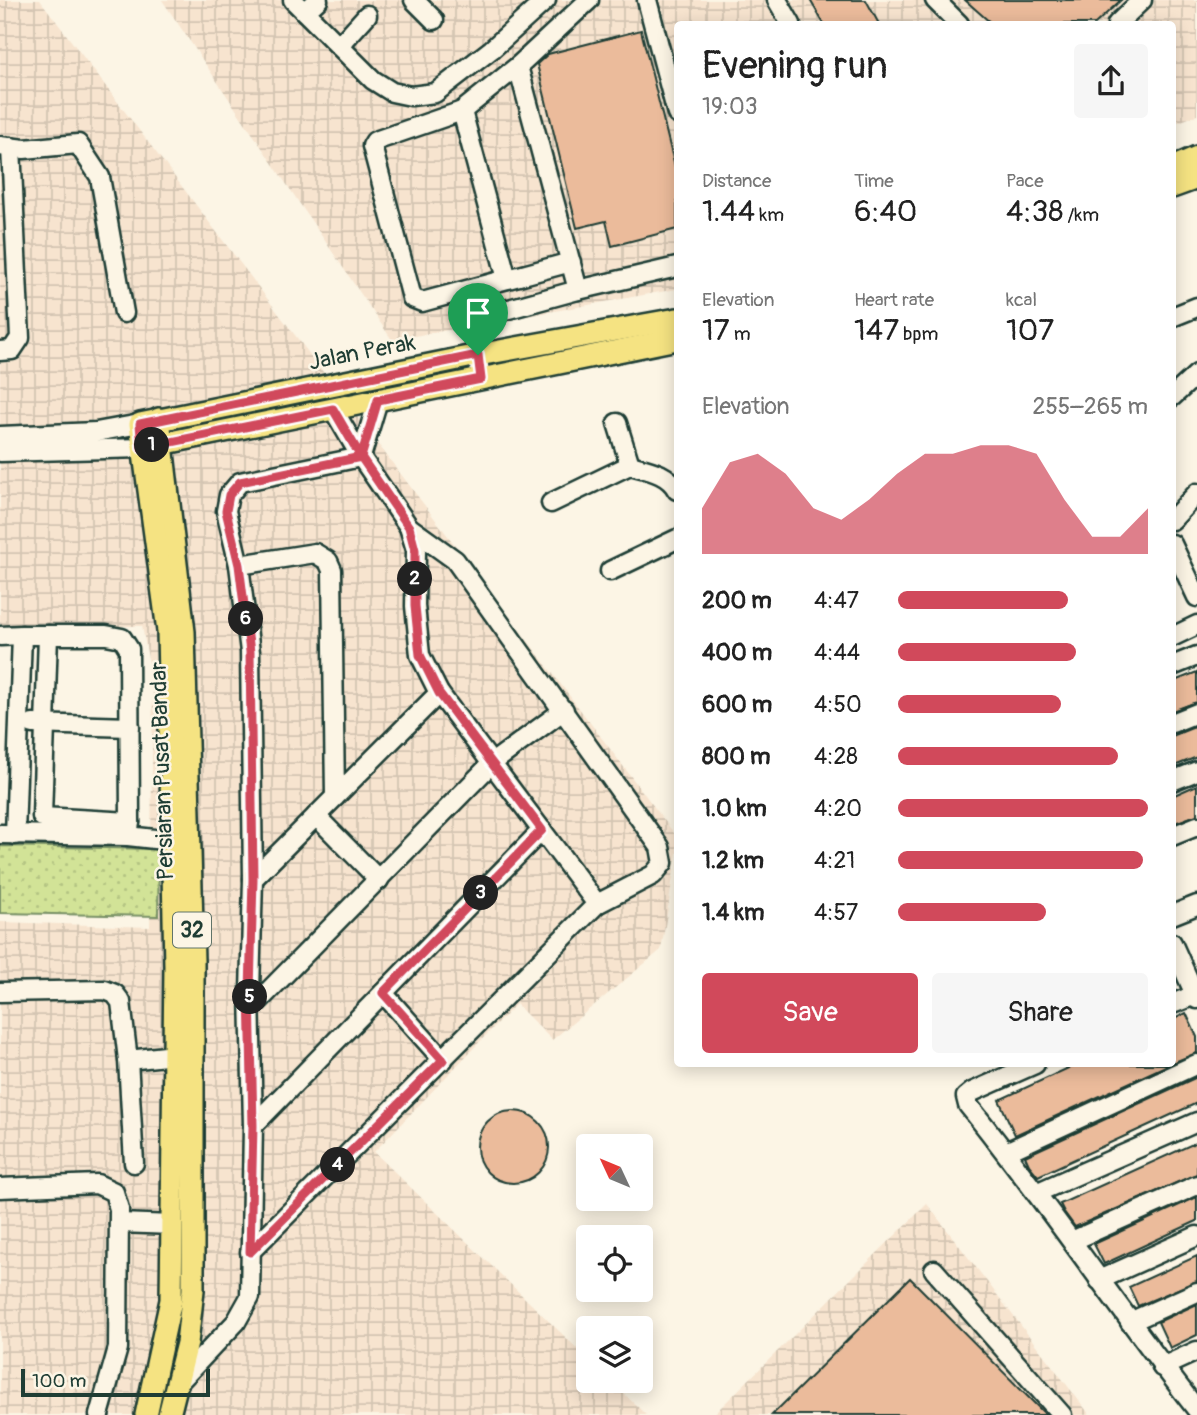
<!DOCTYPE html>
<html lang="en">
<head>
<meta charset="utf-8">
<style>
	body { margin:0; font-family:Pangolin,sans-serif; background:#f6f6f6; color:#222; height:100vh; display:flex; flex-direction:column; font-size:26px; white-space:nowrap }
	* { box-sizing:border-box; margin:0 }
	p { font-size:23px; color:#767676 }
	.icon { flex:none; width:38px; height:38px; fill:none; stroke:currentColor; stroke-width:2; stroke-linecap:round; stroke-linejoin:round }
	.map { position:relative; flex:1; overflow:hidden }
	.sheet { position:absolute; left:674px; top:21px; width:502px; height:1046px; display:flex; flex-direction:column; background:#fff; border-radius:7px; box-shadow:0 4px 18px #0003 }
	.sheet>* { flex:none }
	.needle { width:46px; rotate:314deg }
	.fabs { position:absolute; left:576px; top:1134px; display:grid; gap:14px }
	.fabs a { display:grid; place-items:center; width:77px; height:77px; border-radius:7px; background:#fff; box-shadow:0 4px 18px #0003; font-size:35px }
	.scale { position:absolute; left:21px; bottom:18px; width:189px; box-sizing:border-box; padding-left:7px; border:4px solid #1f3d34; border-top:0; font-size:19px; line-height:24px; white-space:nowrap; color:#1f3d34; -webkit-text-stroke:5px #fcf5e5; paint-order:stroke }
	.pin { position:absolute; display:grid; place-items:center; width:60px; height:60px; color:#fff; margin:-72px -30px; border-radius:50% 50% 50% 0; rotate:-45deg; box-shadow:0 0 7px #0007 }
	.pin .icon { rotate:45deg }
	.km { position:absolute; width:35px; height:35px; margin:-18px; border-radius:50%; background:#222; color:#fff; font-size:19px; line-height:35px; text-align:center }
	.round { display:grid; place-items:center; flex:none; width:74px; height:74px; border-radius:7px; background:#f6f6f6 }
	.head { display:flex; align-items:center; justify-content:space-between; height:119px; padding:0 28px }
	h1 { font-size:38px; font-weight:600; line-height:52px }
	.metrics { display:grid; grid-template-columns:repeat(3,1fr); gap:10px; height:119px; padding:7px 28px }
	.metrics div { display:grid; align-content:center }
	.metrics b { font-size:30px; font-weight:600 }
	.metrics small { font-size:19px; font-weight:400 }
	.metrics p { font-size:19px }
	.chart { height:196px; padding:14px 28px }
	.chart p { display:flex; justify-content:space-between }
	.chart svg { width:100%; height:126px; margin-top:7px; fill:#d1495b; opacity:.7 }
	.button { display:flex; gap:14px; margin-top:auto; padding:14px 28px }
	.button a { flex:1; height:80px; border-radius:7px; background:#d1495b; color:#fff; font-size:28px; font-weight:600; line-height:80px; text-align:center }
	.button a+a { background:#f6f6f6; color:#222 }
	ul { padding:0 28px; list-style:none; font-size:23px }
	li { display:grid; grid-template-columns:112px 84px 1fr; align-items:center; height:52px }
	li i { height:18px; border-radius:9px; background:#d1495b }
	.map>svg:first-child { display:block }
</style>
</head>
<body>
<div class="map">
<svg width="1197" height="1415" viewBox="0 0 1197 1415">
	<defs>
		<pattern id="industrial-grid" width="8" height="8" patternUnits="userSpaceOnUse" patternTransform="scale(1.75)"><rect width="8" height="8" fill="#f7e4cf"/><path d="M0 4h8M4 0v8" fill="none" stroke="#d3c4b2"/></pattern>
		<pattern id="park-dots" width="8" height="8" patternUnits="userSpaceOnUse" patternTransform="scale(1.75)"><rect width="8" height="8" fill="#d2e397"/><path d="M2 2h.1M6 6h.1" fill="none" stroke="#b4c483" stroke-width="1.8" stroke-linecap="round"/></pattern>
	</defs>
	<rect width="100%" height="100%" fill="#fcf5e5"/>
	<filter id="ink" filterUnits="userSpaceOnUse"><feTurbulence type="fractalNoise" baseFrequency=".0143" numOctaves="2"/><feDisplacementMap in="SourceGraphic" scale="14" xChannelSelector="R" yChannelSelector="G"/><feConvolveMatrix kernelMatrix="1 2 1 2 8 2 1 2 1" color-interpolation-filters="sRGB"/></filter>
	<g filter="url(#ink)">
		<!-- industrial -->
		<g fill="url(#industrial-grid)">
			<polygon points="0,0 40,0 677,837 677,853 661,950 552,1040 516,1004 374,1152 588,1359 588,1381 611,1381 646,1415 0,1415 0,922 150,927 153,685 142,626 0,626"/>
			<polygon points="162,0 1197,0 1197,115 1173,124 1172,24 677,24 677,289 392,340"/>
			<polygon points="927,1204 1090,1415 713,1415"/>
		</g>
		<!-- park -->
		<polygon fill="url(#park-dots)" stroke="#789066" stroke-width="2" points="0,846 157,849 159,854 158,916 0,913"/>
		<!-- building -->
		<g fill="#ebbb9b" stroke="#1f3d34" stroke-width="2">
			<polygon points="810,0 866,0 879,24 824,24"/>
			<polygon points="965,0 1121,0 1095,24 992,24"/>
			<polygon points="641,30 677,175 677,229 612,246 606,221 577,228 537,64 548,54"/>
			<polygon points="1197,672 1197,702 1172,711 1172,682"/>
			<polygon points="1197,726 1197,757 1172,767 1172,736"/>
			<polygon points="1197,785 1197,815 1172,824 1172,796"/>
			<polygon points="1186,1013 1197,1037 1197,1053 1172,1063 1172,1020"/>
			<polygon points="1077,1064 1170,1064 1015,1135 999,1100"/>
			<polygon points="1197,1077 1197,1103 1038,1176 1029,1165 1025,1156"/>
			<circle cx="513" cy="1147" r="36"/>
			<polygon points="1197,1142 1197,1174 1075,1227 1064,1212 1060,1204"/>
			<polygon points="1197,1197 1197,1221 1104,1264 1094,1244"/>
			<polygon points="1197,1256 1197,1281 1138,1306 1129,1287"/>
			<polygon points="910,1278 1046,1415 772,1415"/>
			<polygon points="1197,1304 1197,1335 1170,1348 1158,1322"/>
		</g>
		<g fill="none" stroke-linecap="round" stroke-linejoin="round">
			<!-- minor casing -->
			<g stroke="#1f3d34" stroke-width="23">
				<g id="minor">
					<polyline points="293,0 373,80 392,92 411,96 435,93 492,49 546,0"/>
					<polyline points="414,0 434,20"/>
					<polyline points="647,0 677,114"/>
					<polyline points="777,0 791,24"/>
					<polyline points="935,0 959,24"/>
					<polyline points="305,12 318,0"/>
					<polyline points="1117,24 1142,0"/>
					<polyline points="339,46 367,15"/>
					<polyline points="518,66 589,0"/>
					<polyline points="462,111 507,279"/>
					<polyline points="0,146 24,149 78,144 100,177 124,313"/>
					<polyline points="578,290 677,267"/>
					<polyline points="1172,317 1197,307"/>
					<polyline points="0,351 12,350 20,338 11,147"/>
					<polyline points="481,379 473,325 476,318 578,290 518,66 462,111 375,141 372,146 412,298 422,302 571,262"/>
					<polyline points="1172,397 1197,374"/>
					<polyline points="617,423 630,465"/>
					<polyline points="0,436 96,432 140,424"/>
					<polyline points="0,452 142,448"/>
					<polyline points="361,457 378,400"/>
					<path d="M551 503 630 465C648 470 668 473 677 490"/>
					<polyline points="1172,520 1197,493"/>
					<polyline points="409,527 455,560 660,847 663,863 653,875 597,904"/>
					<polyline points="1172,544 1197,597"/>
					<polyline points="239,565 315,553 328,561 332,570 335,797"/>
					<polyline points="610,571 677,539"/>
					<polyline points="48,635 42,817 130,822"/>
					<polyline points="0,636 22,635"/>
					<polyline points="1172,637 1197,625"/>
					<polyline points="1172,666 1197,656"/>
					<polyline points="1172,723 1197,713"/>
					<polyline points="33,724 130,727"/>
					<polyline points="1172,781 1197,771"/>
					<polyline points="316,816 379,880"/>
					<polyline points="0,834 128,836 172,841"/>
					<polyline points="15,835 22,635 106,635 122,638 129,649 130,822 128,836"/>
					<polyline points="1172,836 1197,826"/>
					<polyline points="253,879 439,693"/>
					<polyline points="1172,915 1197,905"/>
					<polyline points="1172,943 1197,999"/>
					<polyline points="0,992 105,990 115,994 121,1002 128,1060 175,1055"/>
					<polyline points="383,993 443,1060"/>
					<polyline points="1172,1004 1195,995"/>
					<polyline points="251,1009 492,763 564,710"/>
					<polyline points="128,1060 134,1163"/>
					<path d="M1035 1064 972 1092 966 1097 968 1105C1048 1204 1119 1310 1197 1410"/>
					<polyline points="253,1126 542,830"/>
					<polyline points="1006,1152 1197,1064"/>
					<polyline points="0,1188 97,1184 114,1192 119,1209 118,1348 99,1415"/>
					<polyline points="1036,1193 1197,1122"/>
					<polyline points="119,1223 173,1225"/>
					<polyline points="1072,1241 1197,1185"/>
					<polyline points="250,1252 597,904 439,693 420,655 415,606 416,550 409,527 361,457 333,409"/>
					<polyline points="934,1270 1062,1415"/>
					<polyline points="1099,1280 1197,1236"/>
					<polyline points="1130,1322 1197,1292"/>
					<polyline points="1162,1367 1197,1351"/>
					<polyline points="178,1383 236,1322 250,1297 253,1126 250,992 253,879 250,652 239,565 226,511 229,495 240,482 361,457"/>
				</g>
			</g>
			<!-- major casing -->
			<g stroke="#1f3d34" stroke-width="26">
				<g id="major">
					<polyline points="1172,168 1197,157"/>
					<polyline points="1172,187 1197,178"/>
					<polyline points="159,419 184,632 193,961 193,1290 187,1343 169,1415"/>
					<polyline points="151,446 677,339"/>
					<polyline points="146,1415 171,1300 175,966 168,631 140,424 478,355 677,319"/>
				</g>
			</g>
			<!-- minor -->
			<use href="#minor" stroke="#fcf5e5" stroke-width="18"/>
			<!-- major -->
			<use href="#major" stroke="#f5e382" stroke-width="21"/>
		</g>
	</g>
	<g fill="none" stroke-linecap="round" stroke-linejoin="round" filter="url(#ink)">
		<!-- route casing -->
		<g stroke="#fff" stroke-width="14">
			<polyline id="route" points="478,355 140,424 142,448 333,409 361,457 409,527 415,550 415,606 420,655 439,693 542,830 383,993 443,1060 250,1252 253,1126 250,992 253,879 250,652 239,565 226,511 229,495 240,482 361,457 378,400 481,379 478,355"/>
		</g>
		<!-- route -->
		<use href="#route" stroke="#d1495b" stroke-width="9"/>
	</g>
	<g text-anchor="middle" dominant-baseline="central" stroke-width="5" stroke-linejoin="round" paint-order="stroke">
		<!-- shield labels -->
		<rect fill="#fcf5e5" stroke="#617469" stroke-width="2" x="173" y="912.5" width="38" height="35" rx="5"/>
		<g font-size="21" font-weight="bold" fill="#1f3d34">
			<text x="192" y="930">32</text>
		</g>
		<!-- street labels -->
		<g font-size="23" fill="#1f3d34" stroke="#fcf5e5">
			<text transform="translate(362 352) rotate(-11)">Jalan Perak</text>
			<text transform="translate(162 771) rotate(-92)">Persiaran Pusat Bandar</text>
		</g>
	</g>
</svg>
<div class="fabs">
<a><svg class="needle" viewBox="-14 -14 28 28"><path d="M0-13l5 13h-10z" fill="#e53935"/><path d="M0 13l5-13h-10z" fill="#767676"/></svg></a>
<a><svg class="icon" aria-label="locate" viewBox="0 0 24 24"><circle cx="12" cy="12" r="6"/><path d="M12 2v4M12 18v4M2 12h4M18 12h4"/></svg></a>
<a><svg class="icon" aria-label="layers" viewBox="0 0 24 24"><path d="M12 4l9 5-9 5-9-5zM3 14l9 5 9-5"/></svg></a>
</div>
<div class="scale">100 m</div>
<div class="pin" style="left:478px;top:355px;background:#1e9e55"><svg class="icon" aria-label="arrive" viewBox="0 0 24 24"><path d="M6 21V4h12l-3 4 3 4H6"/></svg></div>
<b class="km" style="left:152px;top:445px">1</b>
<b class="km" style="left:415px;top:579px">2</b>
<b class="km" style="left:481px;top:893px">3</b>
<b class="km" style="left:338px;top:1165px">4</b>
<b class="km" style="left:250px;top:997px">5</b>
<b class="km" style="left:246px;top:619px">6</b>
<section class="sheet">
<div class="head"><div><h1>Evening run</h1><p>19:03</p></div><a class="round"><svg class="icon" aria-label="share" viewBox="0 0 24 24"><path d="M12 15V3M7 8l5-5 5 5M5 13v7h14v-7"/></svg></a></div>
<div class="metrics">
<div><p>Distance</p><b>1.44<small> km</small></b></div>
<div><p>Time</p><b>6:40</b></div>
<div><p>Pace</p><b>4:38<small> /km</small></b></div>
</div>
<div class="metrics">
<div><p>Elevation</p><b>17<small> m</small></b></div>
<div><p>Heart rate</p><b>147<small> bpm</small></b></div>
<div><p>kcal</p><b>107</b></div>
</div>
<div class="chart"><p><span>Elevation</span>255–265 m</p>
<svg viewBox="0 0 160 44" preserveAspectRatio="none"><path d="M0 44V28L10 12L20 9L30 16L40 28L50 32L60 25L70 16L80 9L90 9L100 6L110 6L120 9L130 25L140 38L150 38L160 28V44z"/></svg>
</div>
<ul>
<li><b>200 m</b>4:47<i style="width:68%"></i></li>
<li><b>400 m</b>4:44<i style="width:71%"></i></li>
<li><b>600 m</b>4:50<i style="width:65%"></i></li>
<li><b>800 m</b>4:28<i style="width:88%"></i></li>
<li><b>1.0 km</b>4:20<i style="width:100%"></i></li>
<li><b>1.2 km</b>4:21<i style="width:98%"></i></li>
<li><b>1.4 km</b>4:57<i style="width:59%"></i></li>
</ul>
<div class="button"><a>Save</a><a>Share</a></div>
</section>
</div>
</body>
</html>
